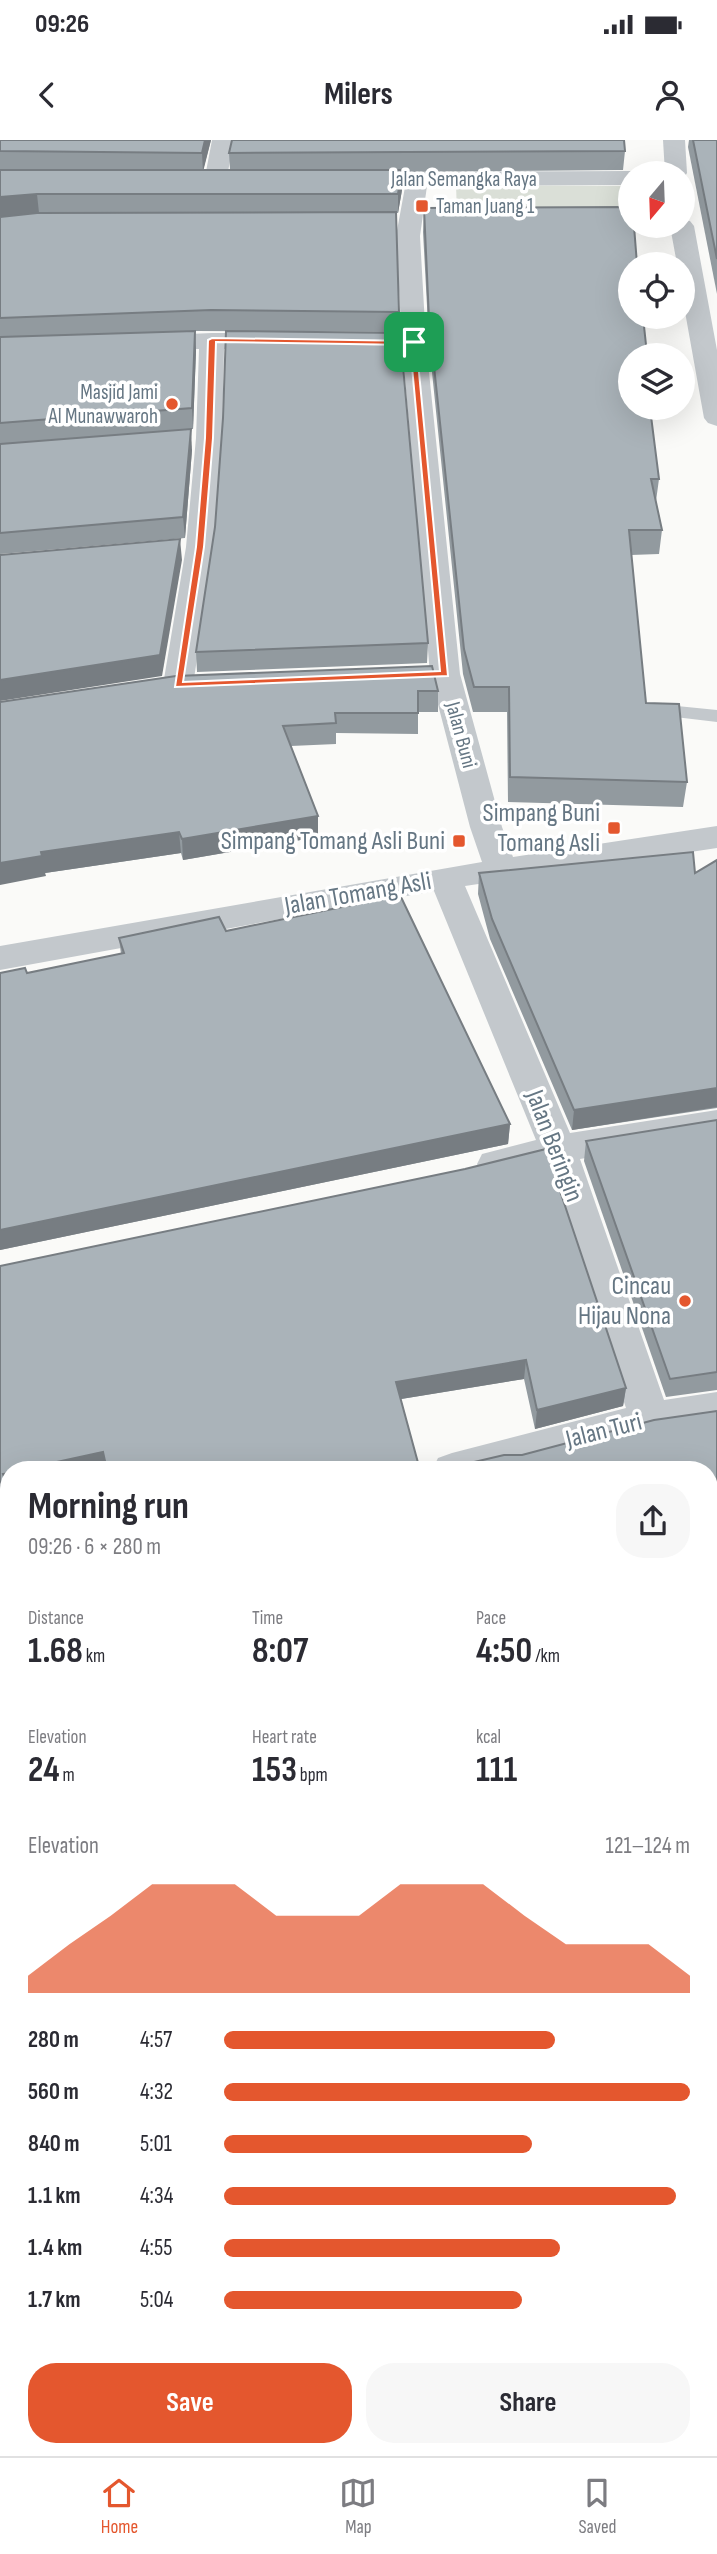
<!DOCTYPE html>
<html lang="en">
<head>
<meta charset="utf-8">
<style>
	body { margin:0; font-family:"Sofia Sans Condensed",sans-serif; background:#f7f7f7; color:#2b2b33; height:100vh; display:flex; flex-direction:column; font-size:26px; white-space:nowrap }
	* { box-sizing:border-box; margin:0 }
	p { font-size:23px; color:#7c7c81 }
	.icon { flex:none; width:38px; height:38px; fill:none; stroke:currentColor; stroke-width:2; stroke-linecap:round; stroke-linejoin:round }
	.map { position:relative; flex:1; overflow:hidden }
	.details { position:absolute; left:0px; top:1321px; width:718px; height:996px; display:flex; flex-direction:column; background:#fff; border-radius:28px 28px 0 0; box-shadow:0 7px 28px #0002 }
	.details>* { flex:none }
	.needle { width:46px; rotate:199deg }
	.controls { position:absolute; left:618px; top:21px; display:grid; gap:14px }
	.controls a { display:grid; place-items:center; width:77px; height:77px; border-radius:50%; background:#fff; box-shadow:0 7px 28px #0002; font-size:35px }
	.pin { position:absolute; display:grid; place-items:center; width:60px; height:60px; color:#fff; margin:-30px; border-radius:14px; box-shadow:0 4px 10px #0006 }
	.round { display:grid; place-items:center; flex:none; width:74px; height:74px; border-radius:28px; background:#f7f7f7 }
	.summary { display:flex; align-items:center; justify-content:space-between; height:119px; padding:0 28px }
	h1 { font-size:38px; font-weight:700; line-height:52px }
	.stats { display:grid; grid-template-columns:repeat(3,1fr); gap:10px; height:119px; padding:7px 28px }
	.stats div { display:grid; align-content:center }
	.stats b { font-size:35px; font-weight:700 }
	.stats small { font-size:19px; font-weight:400 }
	.stats p { font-size:19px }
	.chart { height:196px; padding:14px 28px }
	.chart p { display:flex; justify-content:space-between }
	.chart svg { width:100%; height:126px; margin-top:7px; fill:#e4572e; opacity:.7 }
	.action { display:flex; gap:14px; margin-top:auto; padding:14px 28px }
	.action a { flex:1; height:80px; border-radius:28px; background:#e4572e; color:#fff; font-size:28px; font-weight:700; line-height:80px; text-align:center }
	.action a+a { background:#f7f7f7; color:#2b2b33 }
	ul { padding:0 28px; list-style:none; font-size:23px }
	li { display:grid; grid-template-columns:112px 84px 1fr; align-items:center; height:52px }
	li i { height:18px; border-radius:9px; background:#e4572e }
	.status { display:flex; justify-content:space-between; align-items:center; height:49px; padding:0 35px; background:#fff; direction:ltr }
	.status svg { height:19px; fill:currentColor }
	header { display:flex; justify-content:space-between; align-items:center; height:91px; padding:0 28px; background:#fff; font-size:32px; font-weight:700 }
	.tab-bar { display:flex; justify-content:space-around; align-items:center; height:98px; border-top:2px solid #e1e1e2; background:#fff; font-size:19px; color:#7c7c81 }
	.tab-bar a { display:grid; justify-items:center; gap:4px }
	.tab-bar .current { color:#e4572e }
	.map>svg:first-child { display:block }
</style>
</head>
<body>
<div class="status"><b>09:26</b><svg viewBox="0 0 49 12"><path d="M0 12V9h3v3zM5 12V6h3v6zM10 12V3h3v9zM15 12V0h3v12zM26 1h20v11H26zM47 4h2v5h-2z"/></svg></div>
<header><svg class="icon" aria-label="back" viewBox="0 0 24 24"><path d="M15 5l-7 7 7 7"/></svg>Milers<svg class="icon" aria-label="person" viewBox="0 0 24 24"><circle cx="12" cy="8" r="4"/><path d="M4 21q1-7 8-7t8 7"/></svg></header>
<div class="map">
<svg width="717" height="2316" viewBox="0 0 717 2316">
	<rect width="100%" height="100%" fill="#fafaf8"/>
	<!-- green -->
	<polygon fill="#dadfd7" points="456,45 630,46 630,75 457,73"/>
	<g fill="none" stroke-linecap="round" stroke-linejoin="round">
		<!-- service -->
		<polygon fill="#c3c8cc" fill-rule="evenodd" points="657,564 717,570 717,582 650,574 647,570 650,566"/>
		<!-- minor -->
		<g fill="#c3c8cc" fill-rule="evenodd">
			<polygon points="212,0 234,0 226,42 223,47 207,47 204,42"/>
			<polygon points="663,0 685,0 687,33 684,38 682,33 665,33"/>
			<polygon points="630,31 638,33 630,33 630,45 427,46 420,96 426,203 460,534 502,687 513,717 717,686 717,708 465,746 570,993 717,970 717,996 580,1019 664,1260 717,1252 717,1286 650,1296 519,1330 432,1330 438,1318 452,1313 626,1268 545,1026 495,1038 482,1034 477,1024 482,1014 536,1000 434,751 0,830 0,806 482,722 470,687 430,534 402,203 396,96 405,47 383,45 380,40 383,35 417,32"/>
			<polygon points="682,79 690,81 694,86 717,210 717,286 708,283 704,278 682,155 682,124 677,124 670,86 682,86"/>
			<polygon points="212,193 279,193 288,195 291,200 288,205 279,207 224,209 222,298 214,407 193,545 188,551 178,554 168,551 163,545 186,407 196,298 199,209 143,210 134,208 131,203 134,198 143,196"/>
			<polygon points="9,1425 9,1463 0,1465 0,1427"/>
			<polygon points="717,1442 717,1480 715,1481 709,1479 709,1445"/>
			<polygon points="9,1839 9,1887 0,1889 0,1841"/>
			<polygon points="709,2021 717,2025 717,2095 709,2091"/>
			<polygon points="262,2308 318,2308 320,2316 264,2316"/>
		</g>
	</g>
	<!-- wall -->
	<g fill="#929a9f">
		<polygon points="0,0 211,0 203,30 230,30 229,13 625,11 623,30 402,32 402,50 398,73 396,73 398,192 195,191 196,211 193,289 48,300 192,310 185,398 0,414"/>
		<polygon points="689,0 717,0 717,154 688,7"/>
		<polygon points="424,68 647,214 646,215 630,215 659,339 656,361 662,390 659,414 631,415 646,563 687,642 683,667 508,662 507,572 473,572 463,534 429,203 423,92"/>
		<polygon points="223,278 428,503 427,523 197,532 196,512 215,387"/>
		<polygon points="438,551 438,572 418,572 418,594 336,593 336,604 291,606 318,676 318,697 183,720 181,713 45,733 46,736 0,562"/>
		<polygon points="717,720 717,968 572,990 490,799 478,754 479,733 695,733"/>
		<polygon points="226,791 510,984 508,1004 0,1110 0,833 27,833 121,814 119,798"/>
		<polygon points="717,980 717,1250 666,1257 584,1021 586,1001"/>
		<polygon points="465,1029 626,1248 623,1266 535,1289 524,1239 401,1259 420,1330 106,1330 8,1352 9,1360 0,1363 0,1126"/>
		<polygon points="717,1271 717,1440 716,1440 711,1442 711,1462 717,1465 717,2024 713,2022 712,2081 717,2133 709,2136 709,2002 715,2001 709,1981 709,1330 522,1315"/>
		<polygon points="0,1449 9,1825 6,1817 0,1819"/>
	</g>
	<!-- shaded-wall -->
	<g fill="#777d82">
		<polygon points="205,0 211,0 203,32 202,13"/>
		<polygon points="402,30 402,50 398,73 398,54"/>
		<polygon points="37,54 39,73 0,77 0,57"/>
		<polygon points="195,191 196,211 193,289 192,268"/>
		<polygon points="191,289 192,310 185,398 183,377"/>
		<polygon points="180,399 182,420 162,536 0,561 0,540"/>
		<polygon points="318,676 318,697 183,720 182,699"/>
		<polygon points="179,692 181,713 45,733 46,736 0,745 0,723 41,712"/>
		<polygon points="717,948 717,967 572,990 574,970"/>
		<polygon points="510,984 508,1004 0,1110 0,1090"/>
		<polygon points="526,1220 524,1239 395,1260 396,1242"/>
		<polygon points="626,1248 623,1266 535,1289 537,1270"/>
		<polygon points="103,1312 106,1330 20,1330"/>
		<polygon points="9,1333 9,1360 0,1363 0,1344 3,1334"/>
		<polygon points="717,1425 716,1440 709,1444 711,1428"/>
		<polygon points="9,1812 9,1825 4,1813"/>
		<polygon points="9,2014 9,2027 0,2030 0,2017"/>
		<polygon points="717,2126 717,2133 709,2136 709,2128"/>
		<polygon points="9,2290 9,2307 0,2316 0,2300"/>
		<polygon points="334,2308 359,2308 329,2316 322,2316 322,2311"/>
		<polygon points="643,2308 653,2308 650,2312 633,2316 613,2316"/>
		<polygon points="285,2312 286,2316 269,2316"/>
	</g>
	<!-- building -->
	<g fill="#aab3b9" stroke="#777d82" stroke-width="2">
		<polygon points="0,0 205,0 202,13 0,11"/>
		<polygon points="232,0 624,0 625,11 229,13"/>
		<polygon points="693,0 717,0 717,119"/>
		<polygon points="0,30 402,30 398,54 37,54 0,57"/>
		<polygon points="630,67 630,86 634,86 637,124 630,124 630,177 643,177 647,214 644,214 644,215 630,215 630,268 650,268 659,339 651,339 662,390 629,390 646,563 679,564 687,642 510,637 509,547 474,547 464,509 429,179 424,68"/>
		<polygon points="396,72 399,172 211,170 0,178 0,77 37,73"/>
		<polygon points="195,191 192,268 0,283 0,197"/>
		<polygon points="226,191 400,193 428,503 196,512 215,387 223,278"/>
		<polygon points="191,289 183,377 0,393 0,304"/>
		<polygon points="180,399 160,515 0,540 0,415"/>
		<polygon points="432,526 438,551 418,551 418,573 335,573 336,583 283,586 318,676 182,699 179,692 41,712 42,716 0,723 0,562 176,536"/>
		<polygon points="693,712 695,733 717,720 717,948 574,970 492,779 479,733"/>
		<polygon points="400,755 510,984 0,1090 0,833 25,828 27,833 124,813 119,798 219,777 226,791"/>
		<polygon points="717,980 717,1232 670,1239 586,1001"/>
		<polygon points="546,1009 626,1248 537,1270 526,1220 396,1242 420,1330 107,1330 103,1312 20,1330 9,1330 9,1333 3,1334 6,1342 0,1344 0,1126 465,1029"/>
		<polygon points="717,1271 717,1425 711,1428 711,1462 717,1465 717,1977 709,1952 709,1330 440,1330 504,1315 522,1315 654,1280"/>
		<polygon points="7,1441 9,1448 9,1812 4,1813 2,1804 0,1804 0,1449 5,1449"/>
		<polygon points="9,1903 9,2014 0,2017 0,1905"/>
		<polygon points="717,2000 717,2010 713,2008 712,2081 717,2084 717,2126 709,2128 709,2002"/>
		<polygon points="0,2198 9,2207 9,2290 0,2300"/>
		<polygon points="108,2308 260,2308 261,2312 285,2312 269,2316 109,2316"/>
		<polygon points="321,2308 334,2308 322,2311"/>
		<polygon points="402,2308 643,2308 613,2316 404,2316"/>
	</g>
	<!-- route -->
	<path fill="#e4572e" stroke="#fff" stroke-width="2" fill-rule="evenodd" d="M212 198 416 201 448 536 175 547 196 407 205 298 208 200ZM216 202 410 205 440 531 183 542 204 407 213 298Z"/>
	<!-- markers -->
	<g fill="#e4572e" stroke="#fff" stroke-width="2.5">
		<rect x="415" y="59" width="14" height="14" rx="3.5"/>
		<circle cx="172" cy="264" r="7"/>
		<rect x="607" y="681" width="14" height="14" rx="3.5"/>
		<rect x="452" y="694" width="14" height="14" rx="3.5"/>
		<circle cx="685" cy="1161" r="7"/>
	</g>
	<g text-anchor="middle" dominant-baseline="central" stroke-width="7" stroke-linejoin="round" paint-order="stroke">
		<!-- far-street labels -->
		<g font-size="21" fill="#657683" stroke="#fff">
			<text x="464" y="39">Jalan Semangka Raya</text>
			<text transform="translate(461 595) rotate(75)">Jalan Buni</text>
		</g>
		<!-- far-poi labels -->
		<g font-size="21" fill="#657683" stroke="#fff" text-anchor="start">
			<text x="436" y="66">Taman Juang 1</text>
			<text x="158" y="252" text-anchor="end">Masjid Jami<tspan x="158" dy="24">Al Munawwaroh</tspan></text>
		</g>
		<!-- poi labels -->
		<g font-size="26" fill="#657683" stroke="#fff" text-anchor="end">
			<text x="600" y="673">Simpang Buni<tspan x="600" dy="30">Tomang Asli</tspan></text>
			<text x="445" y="701">Simpang Tomang Asli Buni</text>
			<text x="671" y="1146">Cincau<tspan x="671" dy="30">Hijau Nona</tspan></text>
		</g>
		<!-- street labels -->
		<g font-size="26" fill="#657683" stroke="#fff">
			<text transform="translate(358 754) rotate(-10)">Jalan Tomang Asli</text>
			<text transform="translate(554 1006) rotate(69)">Jalan Beringin</text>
			<text transform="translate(604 1291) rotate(-14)">Jalan Turi</text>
		</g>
	</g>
</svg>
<div class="controls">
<a><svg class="needle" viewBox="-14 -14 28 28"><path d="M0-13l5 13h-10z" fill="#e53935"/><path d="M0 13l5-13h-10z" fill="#7c7c81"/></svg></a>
<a><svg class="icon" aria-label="locate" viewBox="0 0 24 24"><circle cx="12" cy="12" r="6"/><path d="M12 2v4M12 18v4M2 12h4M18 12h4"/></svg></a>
<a><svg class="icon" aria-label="layers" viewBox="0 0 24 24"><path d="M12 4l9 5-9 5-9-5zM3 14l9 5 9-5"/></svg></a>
</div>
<div class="pin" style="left:414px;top:202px;background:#1e9e55"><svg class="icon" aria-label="arrive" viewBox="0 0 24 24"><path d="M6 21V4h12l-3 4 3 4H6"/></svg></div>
<section class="details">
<div class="summary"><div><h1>Morning run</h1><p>09:26 · 6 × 280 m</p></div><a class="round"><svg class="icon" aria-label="share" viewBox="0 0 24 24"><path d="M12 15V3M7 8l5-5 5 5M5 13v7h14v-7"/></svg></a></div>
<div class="stats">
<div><p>Distance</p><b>1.68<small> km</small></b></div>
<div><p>Time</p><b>8:07</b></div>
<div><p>Pace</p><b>4:50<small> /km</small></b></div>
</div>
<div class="stats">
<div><p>Elevation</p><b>24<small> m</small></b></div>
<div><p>Heart rate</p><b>153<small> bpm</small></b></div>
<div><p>kcal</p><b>111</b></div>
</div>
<div class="chart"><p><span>Elevation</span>121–124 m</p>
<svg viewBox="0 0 160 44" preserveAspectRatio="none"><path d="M0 44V38L10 27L20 17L30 6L40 6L50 6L60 17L70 17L80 17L90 6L100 6L110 6L120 17L130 27L140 27L150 27L160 38V44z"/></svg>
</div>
<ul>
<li><b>280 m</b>4:57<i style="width:71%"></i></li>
<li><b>560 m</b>4:32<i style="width:100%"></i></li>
<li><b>840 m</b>5:01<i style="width:66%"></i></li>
<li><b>1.1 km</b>4:34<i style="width:97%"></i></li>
<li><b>1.4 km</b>4:55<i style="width:72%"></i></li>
<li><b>1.7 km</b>5:04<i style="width:64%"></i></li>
</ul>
<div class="action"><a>Save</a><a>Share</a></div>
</section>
</div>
<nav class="tab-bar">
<a class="current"><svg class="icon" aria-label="home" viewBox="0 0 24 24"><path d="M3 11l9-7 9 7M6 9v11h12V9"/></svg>Home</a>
<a><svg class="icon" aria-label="map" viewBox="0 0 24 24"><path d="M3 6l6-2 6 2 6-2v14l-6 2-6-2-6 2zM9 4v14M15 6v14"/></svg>Map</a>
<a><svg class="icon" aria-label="saved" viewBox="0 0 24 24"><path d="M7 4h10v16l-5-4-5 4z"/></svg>Saved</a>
</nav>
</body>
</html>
